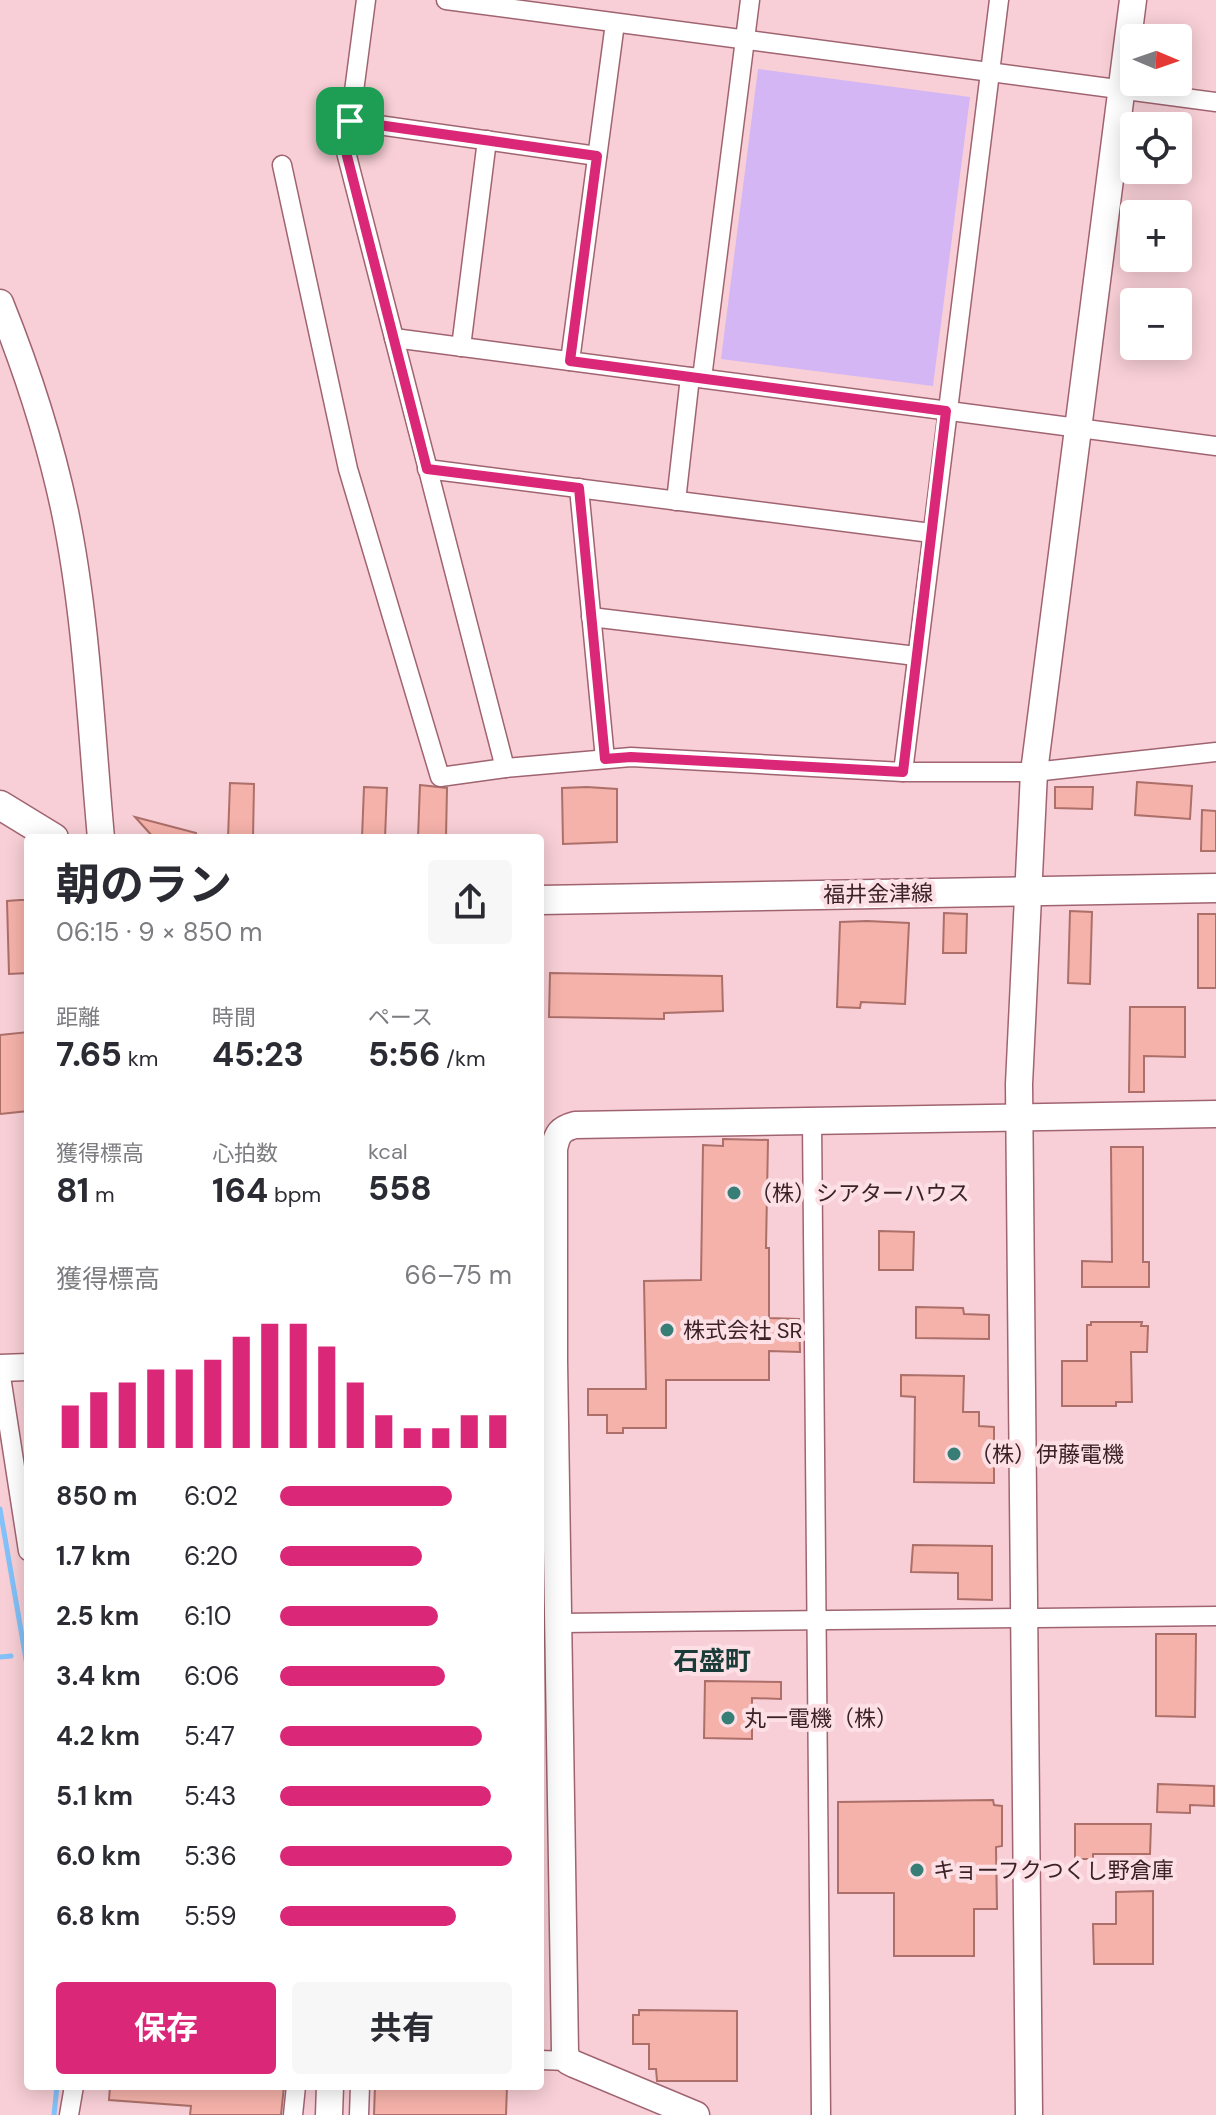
<!DOCTYPE html>
<html lang="ja">
<head>
<meta charset="utf-8">
<style>
	body { margin:0; font-family:"DM Sans","Noto Sans JP",sans-serif; background:#f7f7f7; color:#2b2b33; height:100vh; display:flex; flex-direction:column; font-size:30px; white-space:nowrap }
	* { box-sizing:border-box; margin:0 }
	p { font-size:26px; color:#7c7c81 }
	.icon { flex:none; width:44px; height:44px; fill:none; stroke:currentColor; stroke-width:2; stroke-linecap:round; stroke-linejoin:round }
	.map { position:relative; flex:1; overflow:hidden }
	.panel { position:absolute; left:24px; top:834px; width:520px; height:1256px; display:flex; flex-direction:column; background:#fff; border-radius:8px; box-shadow:0 4px 20px #0003 }
	.panel>* { flex:none }
	.needle { width:52px; rotate:92deg }
	.fabs { position:absolute; left:1120px; top:24px; display:grid; gap:16px }
	.fabs a { display:grid; place-items:center; width:72px; height:72px; border-radius:8px; background:#fff; box-shadow:0 4px 20px #0003; font-size:40px }
	.pin { position:absolute; display:grid; place-items:center; width:68px; height:68px; color:#fff; margin:-34px; border-radius:16px; box-shadow:0 4px 12px #0006 }
	.round { display:grid; place-items:center; flex:none; width:84px; height:84px; border-radius:8px; background:#f7f7f7 }
	.overview { display:flex; align-items:center; justify-content:space-between; height:136px; padding:0 32px }
	h1 { font-size:44px; font-weight:700; line-height:60px }
	.metrics { display:grid; grid-template-columns:repeat(3,1fr); gap:12px; height:136px; padding:8px 32px }
	.metrics div { display:grid; align-content:center }
	.metrics b { font-size:34px; font-weight:700 }
	.metrics small { font-size:22px; font-weight:400 }
	.metrics p { font-size:22px }
	.chart { height:224px; padding:16px 32px }
	.chart p { display:flex; justify-content:space-between }
	.chart svg { width:100%; height:144px; margin-top:8px; stroke:#db2777; stroke-width:6 }
	.primary-button { display:flex; gap:16px; margin-top:auto; padding:16px 32px }
	.primary-button a { flex:1; height:92px; border-radius:8px; background:#db2777; color:#fff; font-size:32px; font-weight:700; line-height:92px; text-align:center }
	.primary-button a+a { background:#f7f7f7; color:#2b2b33 }
	ul { padding:0 32px; list-style:none; font-size:26px }
	li { display:grid; grid-template-columns:128px 96px 1fr; align-items:center; height:60px }
	li i { height:20px; border-radius:10px; background:#db2777 }
	.map>svg:first-child { display:block }
</style>
</head>
<body>
<div class="map">
<svg width="1216" height="2115" viewBox="0 0 1216 2115">
	<rect width="100%" height="100%" fill="#f8cfd6"/>
	<!-- green -->
	<polygon fill="#d3b6f3" points="758,69 970,97 933,386 721,359"/>
	<g fill="none" stroke-linecap="round" stroke-linejoin="round">
		<!-- stream -->
		<g stroke="#83c1f8" stroke-width="5">
			<polyline points="0,1509 28,1671"/>
			<polyline points="0,1657 11,1656"/>
			<polyline points="54,2115 57,2086"/>
		</g>
	</g>
	<!-- building -->
	<g fill="#f5b2aa" stroke="#ac6f69" stroke-width="2">
		<polygon points="1137,782 1192,786 1190,819 1135,815"/>
		<polygon points="230,783 254,784 253,838 228,838"/>
		<polygon points="420,785 447,788 446,838 418,838"/>
		<polygon points="364,787 387,788 385,838 362,838"/>
		<polygon points="587,787 617,789 617,842 563,844 562,788"/>
		<polygon points="1055,787 1093,787 1092,809 1055,808"/>
		<polygon points="1202,810 1216,811 1216,851 1201,851"/>
		<polygon points="135,817 196,833 195,838 154,838"/>
		<polygon points="20,900 28,900 28,973 9,974 7,901"/>
		<polygon points="1070,911 1092,912 1090,984 1068,983"/>
		<polygon points="944,913 967,914 966,953 943,953"/>
		<rect x="1198" y="914" width="18" height="74"/>
		<polygon points="867,921 909,923 905,1004 861,1002 860,1008 837,1007 840,922"/>
		<polygon points="550,973 722,976 723,1011 664,1013 664,1019 549,1017"/>
		<polygon points="1130,1007 1185,1007 1185,1057 1144,1056 1144,1092 1129,1092"/>
		<polygon points="28,1032 28,1111 0,1114 0,1035"/>
		<polygon points="723,1139 768,1140 766,1248 769,1248 769,1318 799,1319 800,1352 769,1351 769,1380 666,1380 666,1428 623,1428 623,1433 607,1433 607,1415 588,1415 588,1389 646,1389 644,1281 701,1280 703,1145 723,1146"/>
		<polygon points="1111,1147 1143,1147 1143,1262 1149,1262 1149,1287 1082,1287 1082,1261 1112,1262"/>
		<polygon points="879,1231 914,1232 913,1270 879,1270"/>
		<polygon points="916,1307 963,1308 964,1314 989,1315 989,1339 916,1338"/>
		<polygon points="1091,1322 1142,1322 1141,1326 1148,1326 1147,1352 1131,1352 1132,1402 1116,1402 1116,1406 1062,1406 1062,1361 1087,1361 1087,1325 1091,1325"/>
		<polygon points="901,1375 964,1376 963,1412 979,1412 979,1426 994,1427 994,1483 914,1482 915,1397 901,1396"/>
		<polygon points="913,1545 992,1546 992,1600 958,1599 958,1573 911,1572"/>
		<polygon points="1156,1634 1196,1634 1195,1717 1156,1716"/>
		<polygon points="705,1681 781,1682 781,1699 752,1698 752,1739 704,1738"/>
		<polygon points="1158,1784 1214,1786 1214,1806 1190,1805 1190,1813 1157,1812"/>
		<polygon points="993,1800 994,1805 1002,1806 1002,1846 996,1847 997,1909 974,1909 974,1956 894,1956 894,1893 838,1893 838,1802"/>
		<polygon points="1075,1824 1151,1824 1150,1854 1093,1854 1093,1859 1075,1859"/>
		<polygon points="1153,1891 1153,1964 1094,1964 1093,1924 1116,1924 1116,1892"/>
		<polygon points="639,2010 737,2011 737,2081 657,2081 656,2069 649,2069 649,2044 633,2044 633,2015 639,2015"/>
		<polygon points="110,2086 284,2086 281,2115 190,2115 191,2106 109,2100"/>
		<polygon points="375,2086 507,2086 506,2115 374,2115"/>
	</g>
	<g fill="none" stroke-linecap="round" stroke-linejoin="round">
		<!-- street casing -->
		<g stroke="#a06471" stroke-width="21">
			<g id="street">
				<polyline points="366,0 346,152 505,768"/>
				<polyline points="446,0 1216,102"/>
				<polyline points="350,121 597,156"/>
				<polyline points="282,165 348,469 440,777 505,768 631,757 903,772 999,0"/>
				<polyline points="394,338 1216,446"/>
				<polyline points="461,347 487,140"/>
				<polyline points="570,361 615,23"/>
				<polyline points="702,378 750,0"/>
				<polyline points="427,469 931,533"/>
				<polyline points="579,488 605,759"/>
				<polyline points="676,501 690,377"/>
				<polyline points="591,617 916,656"/>
				<polyline points="903,772 1034,772 1216,752"/>
				<polyline points="812,1121 821,2115"/>
				<polyline points="0,1370 28,1551"/>
				<polyline points="560,1623 1216,1616"/>
				<polyline points="540,2060 568,2061"/>
				<polyline points="69,2115 74,2086"/>
				<polyline points="293,2115 296,2086"/>
				<polyline points="359,2115 360,2086"/>
			</g>
		</g>
		<!-- secondary casing -->
		<g stroke="#a06471" stroke-width="29">
			<g id="secondary">
				<path d="M0 303C27 370 50 441 65 512 87 619 91 729 101 838"/>
				<polyline points="0,1368 28,1367"/>
				<polyline points="329,2115 330,2086"/>
				<path d="M696 2115 574 2064 568 2061 565 2052 554 1361V1149C557 1134 560 1129 575 1125L1216 1114"/>
				<polyline points="1029,2115 1019,1084 1034,772 1133,0"/>
			</g>
		</g>
		<!-- primary casing -->
		<g stroke="#a06471" stroke-width="31">
			<g id="primary">
				<polyline points="0,805 54,838"/>
				<polyline points="540,900 1216,888"/>
			</g>
		</g>
		<!-- street -->
		<use href="#street" stroke="#fff" stroke-width="18"/>
		<!-- secondary -->
		<use href="#secondary" stroke="#fff" stroke-width="26"/>
		<!-- primary -->
		<use href="#primary" stroke="#fff" stroke-width="28"/>
	</g>
	<g fill="none" stroke-linecap="round" stroke-linejoin="round">
		<!-- route casing -->
		<g stroke="#fff" stroke-width="16">
			<polygon id="route" points="350,121 597,156 570,361 946,411 903,772 631,757 605,759 579,488 427,469 346,152"/>
		</g>
		<!-- route -->
		<use href="#route" stroke="#db2777" stroke-width="10"/>
	</g>
	<!-- markers -->
	<g fill="#377e76" stroke="#fce0e5" stroke-width="3">
		<circle cx="734" cy="1193" r="8"/>
		<circle cx="667" cy="1330" r="8"/>
		<circle cx="954" cy="1454" r="8"/>
		<circle cx="728" cy="1718" r="8"/>
		<circle cx="917" cy="1870" r="8"/>
	</g>
	<g text-anchor="middle" dominant-baseline="central" stroke-width="8" stroke-linejoin="round" paint-order="stroke">
		<!-- street labels -->
		<g font-size="22" fill="#3b2227" stroke="#fce0e5">
			<text transform="translate(878 894) rotate(-1)">福井金津線</text>
		</g>
		<!-- poi labels -->
		<g font-size="22" fill="#3b2227" stroke="#fce0e5" text-anchor="start">
			<text x="750" y="1193">（株）シアターハウス</text>
			<text x="683" y="1330">株式会社 SR</text>
			<text x="970" y="1454">（株）伊藤電機</text>
			<text x="744" y="1718">丸一電機（株）</text>
			<text x="933" y="1870">キョーフクつくし野倉庫</text>
		</g>
		<!-- quarter labels -->
		<g font-size="26" font-weight="bold" fill="#1a3c38" stroke="#fce0e5">
			<text x="712" y="1661">石盛町</text>
		</g>
	</g>
</svg>
<div class="fabs">
<a><svg class="needle" viewBox="-14 -14 28 28"><path d="M0-13l5 13h-10z" fill="#e53935"/><path d="M0 13l5-13h-10z" fill="#7c7c81"/></svg></a>
<a><svg class="icon" aria-label="locate" viewBox="0 0 24 24"><circle cx="12" cy="12" r="6"/><path d="M12 2v4M12 18v4M2 12h4M18 12h4"/></svg></a>
<a>+</a>
<a>−</a>
</div>
<div class="pin" style="left:350px;top:121px;background:#1e9e55"><svg class="icon" aria-label="arrive" viewBox="0 0 24 24"><path d="M6 21V4h12l-3 4 3 4H6"/></svg></div>
<section class="panel">
<div class="overview"><div><h1>朝のラン</h1><p>06:15 · 9 × 850 m</p></div><a class="round"><svg class="icon" aria-label="share" viewBox="0 0 24 24"><path d="M12 15V3M7 8l5-5 5 5M5 13v7h14v-7"/></svg></a></div>
<div class="metrics">
<div><p>距離</p><b>7.65<small> km</small></b></div>
<div><p>時間</p><b>45:23</b></div>
<div><p>ペース</p><b>5:56<small> /km</small></b></div>
</div>
<div class="metrics">
<div><p>獲得標高</p><b>81<small> m</small></b></div>
<div><p>心拍数</p><b>164<small> bpm</small></b></div>
<div><p>kcal</p><b>558</b></div>
</div>
<div class="chart"><p><span>獲得標高</span>66–75 m</p>
<svg viewBox="0 0 160 44" preserveAspectRatio="none"><path d="M5 44V31M15 44V27M25 44V24M35 44V20M45 44V20M55 44V17M65 44V10M75 44V6M85 44V6M95 44V13M105 44V24M115 44V34M125 44V38M135 44V38M145 44V34M155 44V34"/></svg>
</div>
<ul>
<li><b>850 m</b>6:02<i style="width:74%"></i></li>
<li><b>1.7 km</b>6:20<i style="width:61%"></i></li>
<li><b>2.5 km</b>6:10<i style="width:68%"></i></li>
<li><b>3.4 km</b>6:06<i style="width:71%"></i></li>
<li><b>4.2 km</b>5:47<i style="width:87%"></i></li>
<li><b>5.1 km</b>5:43<i style="width:91%"></i></li>
<li><b>6.0 km</b>5:36<i style="width:100%"></i></li>
<li><b>6.8 km</b>5:59<i style="width:76%"></i></li>
</ul>
<div class="primary-button"><a>保存</a><a>共有</a></div>
</section>
</div>
</body>
</html>
